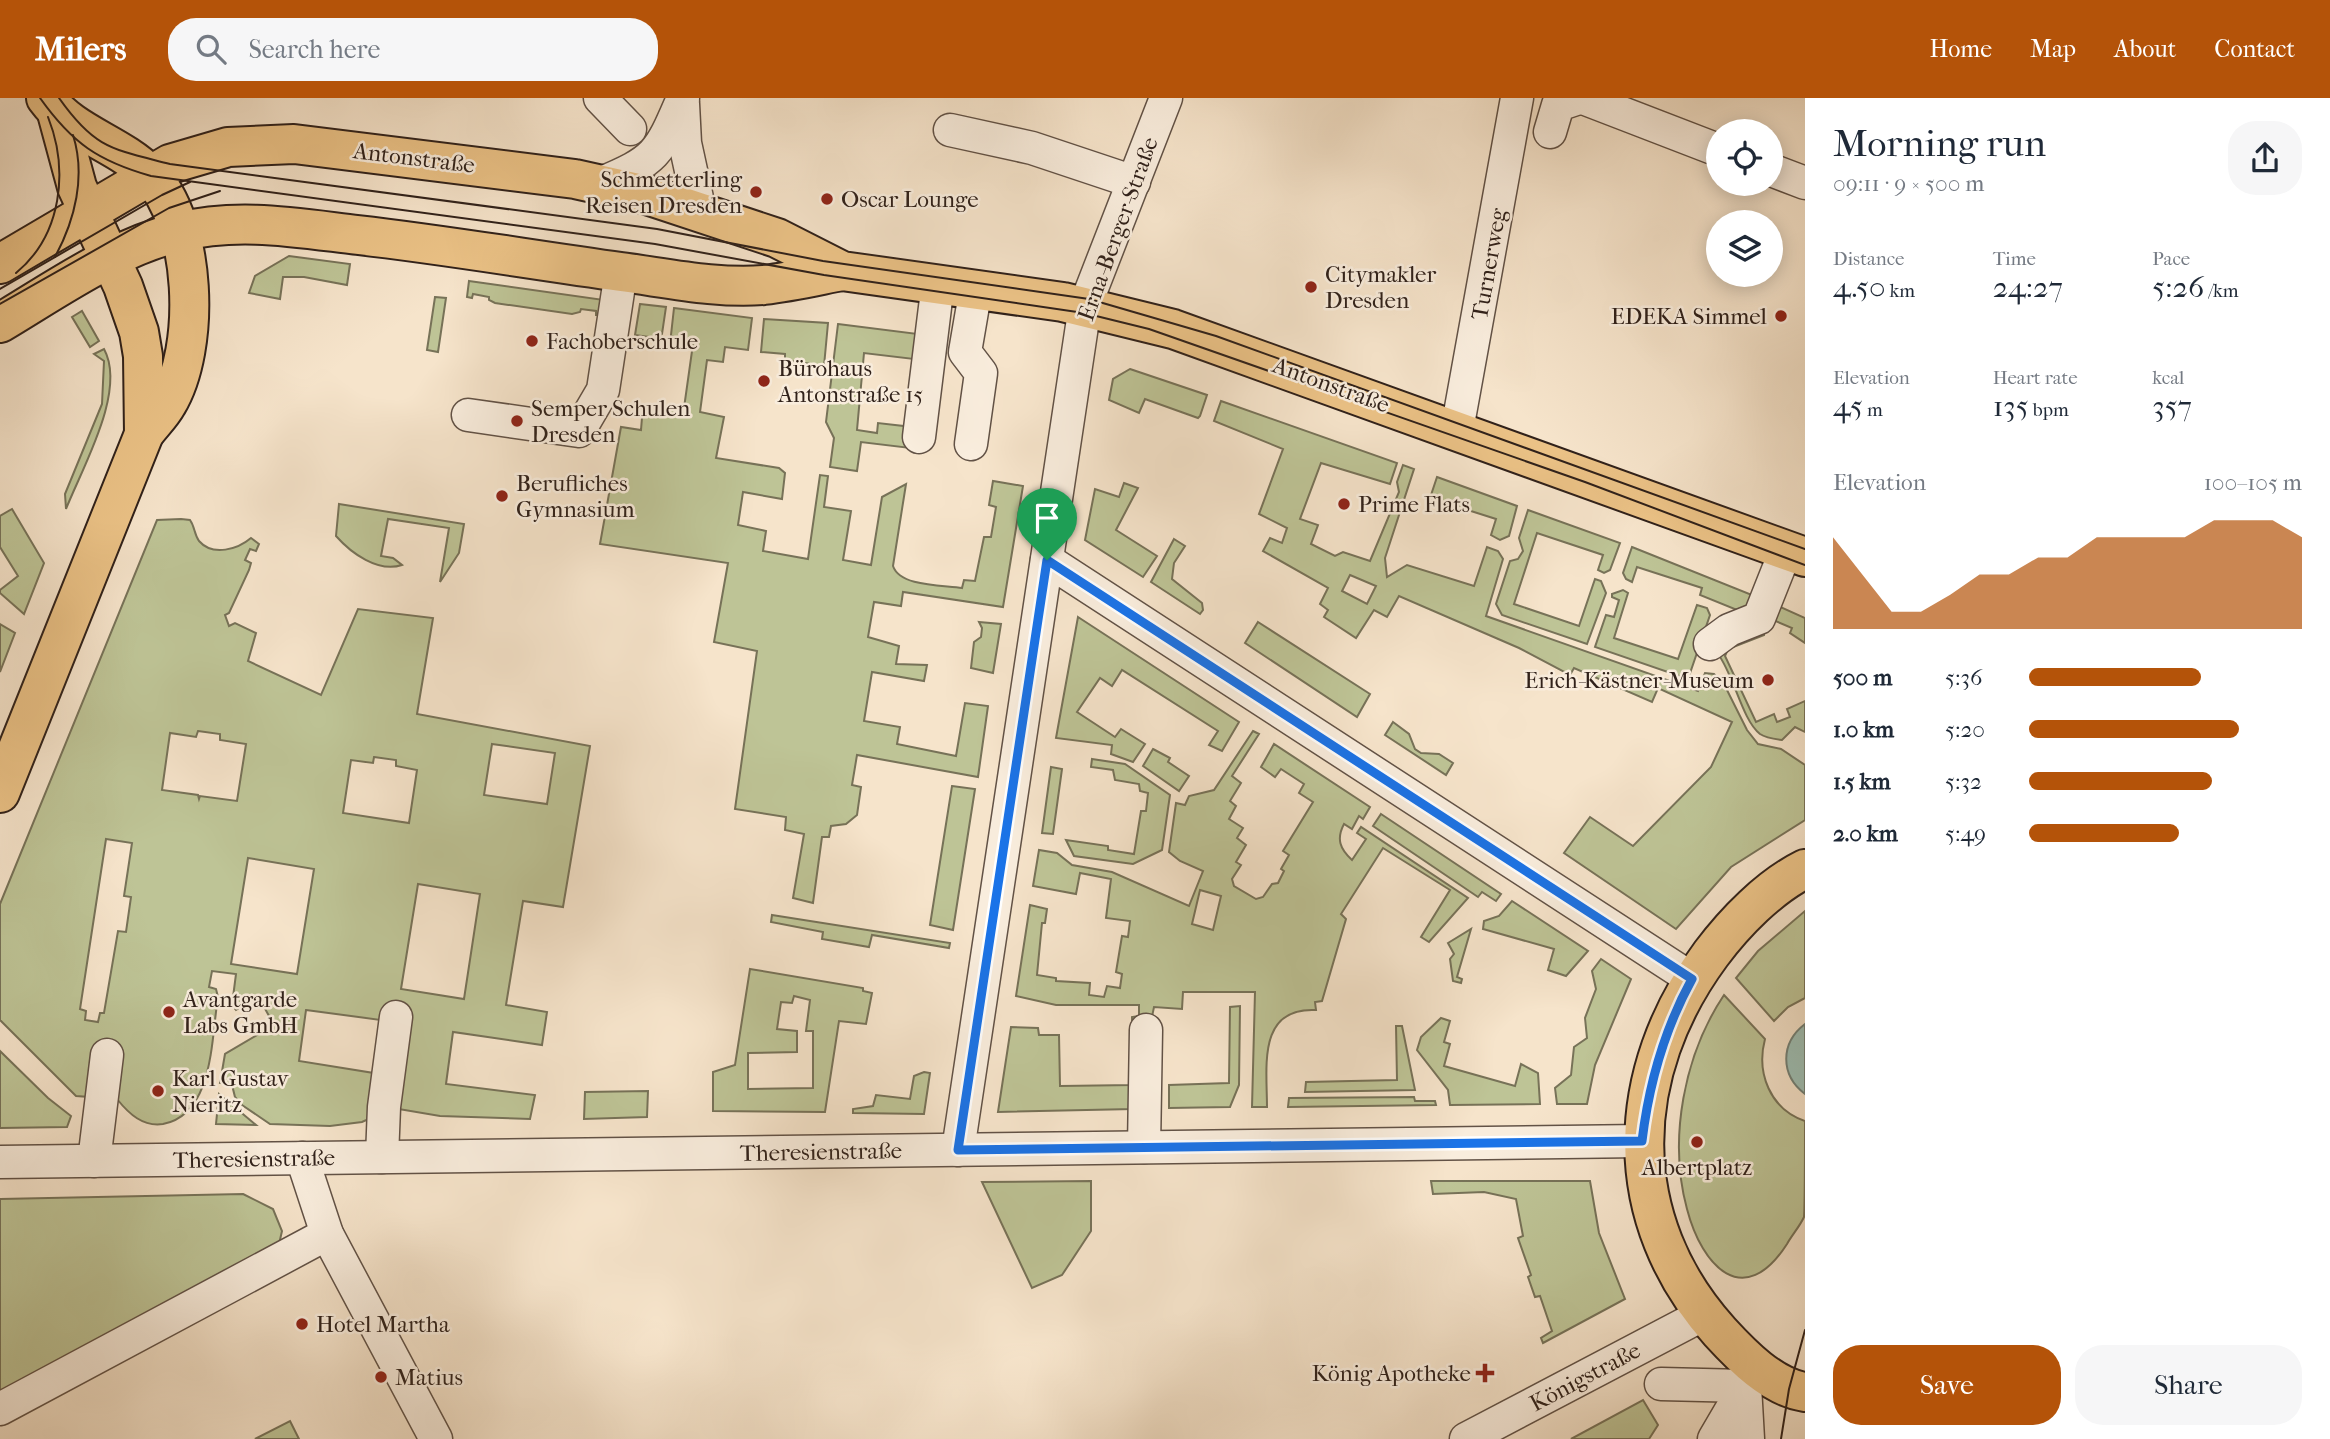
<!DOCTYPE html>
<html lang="en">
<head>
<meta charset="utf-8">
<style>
	body { margin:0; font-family:"IM FELL French Canon",serif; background:#f6f6f7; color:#1f2937; height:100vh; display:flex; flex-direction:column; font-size:26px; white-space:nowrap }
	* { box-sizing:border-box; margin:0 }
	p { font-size:23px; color:#747a83 }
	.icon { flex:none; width:38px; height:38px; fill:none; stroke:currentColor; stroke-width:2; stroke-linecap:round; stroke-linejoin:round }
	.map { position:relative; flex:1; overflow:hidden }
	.drawer { display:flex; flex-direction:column; background:#fff; width:525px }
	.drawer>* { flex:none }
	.controls { position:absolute; left:1706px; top:21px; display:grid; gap:14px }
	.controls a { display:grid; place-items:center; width:77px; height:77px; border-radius:50%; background:#fff; box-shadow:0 4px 18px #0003; font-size:35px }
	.pin { position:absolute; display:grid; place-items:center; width:60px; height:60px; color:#fff; margin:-72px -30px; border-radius:50% 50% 50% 0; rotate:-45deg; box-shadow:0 0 7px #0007 }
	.pin .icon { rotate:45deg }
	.round { display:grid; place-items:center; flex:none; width:74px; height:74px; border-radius:28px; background:#f6f6f7 }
	.overview { display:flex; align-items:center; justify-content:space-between; height:119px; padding:0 28px }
	h1 { font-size:38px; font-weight:600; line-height:52px }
	.metrics { display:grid; grid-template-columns:repeat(3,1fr); gap:10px; height:119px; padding:7px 28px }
	.metrics div { display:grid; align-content:center }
	.metrics b { font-size:30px; font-weight:600 }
	.metrics small { font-size:19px; font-weight:400 }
	.metrics p { font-size:19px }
	.chart { height:196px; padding:14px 28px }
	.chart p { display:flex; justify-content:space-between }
	.chart svg { width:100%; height:126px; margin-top:7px; fill:#b45309; opacity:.7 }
	.action { display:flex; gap:14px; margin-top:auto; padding:14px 28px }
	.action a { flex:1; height:80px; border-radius:28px; background:#b45309; color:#fff; font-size:28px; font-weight:600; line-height:80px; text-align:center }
	.action a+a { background:#f6f6f7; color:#1f2937 }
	ul { padding:0 28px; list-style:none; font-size:23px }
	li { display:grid; grid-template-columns:112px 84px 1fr; align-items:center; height:52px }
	li i { height:18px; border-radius:9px; background:#b45309 }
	header { display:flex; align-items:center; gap:42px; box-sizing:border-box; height:98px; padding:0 35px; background:#b45309; color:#fff }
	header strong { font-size:33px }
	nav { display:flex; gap:38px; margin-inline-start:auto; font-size:24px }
	.search { width:490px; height:63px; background:#f6f6f7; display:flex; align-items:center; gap:18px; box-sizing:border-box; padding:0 24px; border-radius:28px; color:#747a83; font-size:26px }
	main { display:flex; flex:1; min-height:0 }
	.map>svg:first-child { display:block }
</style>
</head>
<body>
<header>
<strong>Milers</strong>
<div class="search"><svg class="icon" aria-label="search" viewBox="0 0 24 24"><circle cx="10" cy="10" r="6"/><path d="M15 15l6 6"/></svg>Search here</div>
<nav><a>Home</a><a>Map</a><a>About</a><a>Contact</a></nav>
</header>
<main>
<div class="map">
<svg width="1805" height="1341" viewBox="0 0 1805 1341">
	<rect width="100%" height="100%" fill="#f6e4cb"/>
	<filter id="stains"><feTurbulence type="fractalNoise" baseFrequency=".00286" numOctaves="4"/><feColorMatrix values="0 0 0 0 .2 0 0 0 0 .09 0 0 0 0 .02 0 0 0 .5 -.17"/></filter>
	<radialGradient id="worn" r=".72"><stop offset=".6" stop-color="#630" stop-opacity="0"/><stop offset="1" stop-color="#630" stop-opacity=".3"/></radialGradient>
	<!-- green -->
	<g fill="#bec496" stroke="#777258" stroke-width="2" fill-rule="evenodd">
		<polygon points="289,158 350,166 347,187 304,179 283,179 280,201 249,195 255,178"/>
		<polygon points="469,183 604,202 602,217 596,217 596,213 581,211 580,214 572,216 495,205 489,202 489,199 473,196 472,200 467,199"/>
		<polygon points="435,199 446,200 438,254 427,252"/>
		<polygon points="640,206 666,209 662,236 656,240 635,237"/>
		<path d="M674 210 752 220 748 252 725 249 723 264 707 262 700 314 724 319 716 360 779 370 785 375 782 401 743 394 738 427 766 433 763 453 808 461 820 377 828 378 824 409 851 413 843 462 871 467 882 399 906 386 893 468C900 489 943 487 962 490L964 482 975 483 984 439H991L996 409 989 407 993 383 1023 388 1003 509 903 494 901 508 874 504 868 539 899 548 896 566 927 567 924 583 872 574 864 623 900 629 897 646 956 658 965 605 988 608 978 679 857 657 852 687 861 689 857 717 846 726 831 728 829 739H822L813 805 793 800 804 736 785 732 786 719 735 711 757 553 714 544 728 465 600 446 621 329 641 332 643 307 684 310 693 246 674 242 671 237Z"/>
		<polygon points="82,213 99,243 90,249 72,219"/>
		<polygon points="764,221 828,225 824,268 785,262 785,256 761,254"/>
		<polygon points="838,226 926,237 922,262 864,255 857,332 877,335 878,325 912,329 910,350 861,344 857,373 830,369 834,340 826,324"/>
		<path d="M104 251C127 293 82 370 66 411L65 396 102 306 104 263 94 256Z"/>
		<polygon points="1130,271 1207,297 1200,318 1198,320 1145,301 1139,315 1109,302 1113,281"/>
		<path d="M1221 303 1397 365 1390 386 1321 365 1300 421 1318 427 1311 446 1335 458 1343 454 1370 463 1399 394 1397 384 1403 367 1414 371 1385 460 1387 479 1407 467 1474 488 1487 449 1498 453 1503 461 1486 518 1698 593 1705 575 1714 576 1725 588 1747 632 1758 646 1781 651 1805 667V722L1731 769 1676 831 1564 755 1590 719 1633 748 1711 669 1732 624 1658 590 1652 604 1574 570 1570 577 1519 550 1399 498 1387 519 1374 512 1356 540 1324 519 1328 512 1320 506 1328 490 1263 453 1270 440 1282 445 1287 430 1259 416 1283 351 1214 323ZM1350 477 1376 488 1367 506 1342 493Z"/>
		<polygon points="1437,379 1517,408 1509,438 1500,442 1491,437 1496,421 1430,400"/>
		<polygon points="1124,385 1138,390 1116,432 1157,458 1143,479 1085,442 1095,391 1119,399"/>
		<path d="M339 406 464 426 459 455 440 484 449 430 388 421 381 458 393 460 402 467C378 475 351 455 336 438Z"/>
		<polygon points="12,411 44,465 24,516 0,495 0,492 18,478 0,449 0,418"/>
		<polygon points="1528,412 1620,445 1610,472 1604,475 1598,472 1603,457 1537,435 1514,506 1579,528 1595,481 1601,483 1606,495 1587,546 1502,517 1496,506 1510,463 1518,461 1523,453 1519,440"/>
		<path d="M181 421 190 422C195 429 194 436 199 443 213 459 238 451 251 440L259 446 256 453 250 451 245 462 251 465 249 472 229 515 225 517 229 528 235 525 256 535 248 563 321 597 358 511 433 520 417 616 590 648 563 809 523 803 506 907 547 914 542 947 453 934 446 986 535 997 530 1021 440 1018 393 1010 362 1024 330 1028 270 1026 242 1007 235 999 232 987 220 985 225 956 274 927 258 898 236 912 232 907 236 876 212 873 209 889 216 891 218 899C211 941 214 1016 163 1026 143 1029 129 1016 117 1001L76 998 0 922V806L157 422ZM198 633 220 636V642L246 646 237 703 200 698 199 701 198 697 162 692 170 635 196 639ZM492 646 555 655 547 706 484 697ZM374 659 396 662V668L417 672 409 725 343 715 351 662 373 665ZM106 741 132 745 124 798 131 799 126 834 118 833 104 915H100L98 924 85 922 86 913 80 911ZM248 760 314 771 297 876 231 866ZM418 786 480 796 464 901 401 891ZM306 912 381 922 374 975 299 963Z"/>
		<polygon points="1174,441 1185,448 1174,465 1172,481 1202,505 1203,512 1200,516 1151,484"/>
		<polygon points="1632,449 1757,499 1753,509 1737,512 1700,497 1702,490 1637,469 1632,484 1626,481 1623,475"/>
		<polygon points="1623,492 1628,495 1614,540 1678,561 1697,507 1707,510 1710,517 1688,581 1595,549 1606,517 1614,519 1619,502 1612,499 1612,496"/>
		<polygon points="1778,508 1805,520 1805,545 1790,535 1792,530 1773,522"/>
		<polygon points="1078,519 1239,624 1222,653 1209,647 1218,633 1122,572 1112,588 1100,580 1077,614 1115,639 1121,631 1145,646 1133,664 1111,656 1112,647 1056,640"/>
		<polygon points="979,524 1001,526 993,575 971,570 974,544 981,539 982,530"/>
		<polygon points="1258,524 1370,596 1357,619 1245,545"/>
		<polygon points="0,526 15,535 0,574"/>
		<path d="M1764 533V537L1728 551 1725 558 1756 624 1774 616 1777 624 1790 619 1787 611 1805 603V634L1795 629 1782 642C1774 641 1766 640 1760 636 1742 622 1734 577 1718 556L1720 547Z"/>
		<polygon points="1393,624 1409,636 1415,651 1421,655 1439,656 1453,665 1446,677 1385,637"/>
		<path d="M1253 633 1259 636 1232 678 1241 685 1230 703 1236 708 1229 721 1243 730 1237 740 1246 747 1236 764 1241 767 1232 781 1234 788 1256 801 1263 799 1272 786 1278 785 1284 773 1281 771 1289 757 1283 753 1313 704 1299 695 1304 686 1281 671 1275 679 1261 669 1274 646 1370 709 1363 721 1359 718 1352 731 1344 726C1336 741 1340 751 1352 762L1366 741 1357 735 1361 729 1468 800 1429 844 1421 839 1450 792 1383 750 1341 816 1346 821 1322 903 1315 904 1316 912C1257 909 1267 969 1267 1009H1252L1255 894H1183L1182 911 1154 909 1133 1011 998 1014 1011 929 1038 930 1039 937H1059L1060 988 1133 987 1132 919 1139 918V907H1056L1016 898 1030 807 1047 811 1045 825H1042L1037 877 1056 880V883L1090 885 1089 897 1104 899 1107 888 1120 890 1122 876 1116 874 1122 838 1128 839 1130 823 1106 820 1111 781 1080 775 1076 796 1033 788 1039 752 1057 755 1072 767 1112 774 1189 808 1203 773 1180 763 1169 754 1176 705 1185 707 1189 698 1214 692ZM1200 792 1221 798 1213 832 1192 826Z"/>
		<polygon points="1153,651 1170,660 1168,664 1189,678 1179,693 1143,668"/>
		<polygon points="1092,661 1125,666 1170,697 1162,752 1133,766 1074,758 1066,742 1108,748 1108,752 1134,756 1141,713 1146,713 1148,695 1140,693 1139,686 1115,682 1113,672 1091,669"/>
		<polygon points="1051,669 1062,671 1053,736 1042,735"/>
		<polygon points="952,688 975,691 953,832 930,827"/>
		<polygon points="1381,716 1501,796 1496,803 1482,794 1478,799 1373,728"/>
		<polygon points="1512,803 1588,853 1566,878 1548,872 1554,851 1483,831 1484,823 1499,818"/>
		<polygon points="1805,813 1805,900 1788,909 1774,923 1736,880 1758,853"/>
		<polygon points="772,817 950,845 949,850 872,837 869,849 822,841 823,834 771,824"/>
		<polygon points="1471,831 1457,879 1462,881 1461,885 1453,883 1450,861 1454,856 1448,845"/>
		<polygon points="1601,861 1631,881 1595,967 1587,1006 1557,1006 1555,990 1571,977 1574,949 1587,940 1585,920 1596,891 1592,873"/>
		<path d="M750 871 863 890V893L872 895 866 926 839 923 825 1014 713 1013V974L735 967ZM794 898 810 902 806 933H813V990L748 991V955L797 954V933L777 931 781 904 792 905Z"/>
		<path d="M1724 897 1765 941C1756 975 1770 1011 1805 1023 1805 1043 1805 1104 1804 1119 1800 1128 1792 1137 1787 1146 1744 1213 1702 1169 1687 1111 1668 1041 1684 957 1724 897Z"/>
		<polygon points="1240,908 1239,987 1230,1009 1169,1010 1169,987 1229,985 1230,909"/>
		<polygon points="1441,920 1450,923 1444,944 1450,946 1444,968 1515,988 1521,966 1538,975 1540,1006 1450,1007 1448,992 1417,952 1421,939"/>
		<polygon points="1396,928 1402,928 1415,992 1305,994 1306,984 1397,982"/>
		<polygon points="0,953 48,1000 71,1018 67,1029 0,1030"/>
		<polygon points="924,974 930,975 924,1016 853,1015 853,1011 873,1008 876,997 910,1001 914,978"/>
		<polygon points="648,993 647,1019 584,1021 585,994"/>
		<polygon points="219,996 256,1027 216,1026"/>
		<polygon points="1414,999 1415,1003 1435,1003 1436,1007 1288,1009 1289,1000"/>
		<polygon points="1091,1083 1091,1133 1062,1177 1032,1190 982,1084"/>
		<polygon points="1431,1083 1590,1083 1599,1135 1625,1201 1543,1245 1541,1240 1552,1233 1540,1198 1535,1199 1528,1179 1531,1177 1518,1140 1523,1138 1516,1101 1484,1094 1433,1096"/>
		<polygon points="243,1096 273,1111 282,1133 279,1146 0,1297 0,1101"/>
		<polygon points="1643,1302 1658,1327 1649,1341 1571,1341"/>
		<polygon points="290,1323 299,1341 255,1341"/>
	</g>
	<!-- water -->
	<path fill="#9dbfb5" stroke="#718077" stroke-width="2" d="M1805 926V996C1780 977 1780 945 1805 926Z"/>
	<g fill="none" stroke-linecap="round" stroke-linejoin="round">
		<!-- minor casing -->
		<g stroke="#625246" stroke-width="35">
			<g id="minor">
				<polyline points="600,0 630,31"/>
				<polyline points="1583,0 1718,52"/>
				<polyline points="683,6 685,45 700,114"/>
				<polyline points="950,32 1032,50 1134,84"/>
				<polyline points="1550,34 1558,7 1579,0"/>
				<polyline points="1771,72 1805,85"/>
				<path d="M599 86C657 62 659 56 683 0"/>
				<polyline points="468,317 579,333 603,292 621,174"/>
				<polyline points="1457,332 1517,0"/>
				<polyline points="919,339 938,185"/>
				<polyline points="971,346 981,275 965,254 976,190"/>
				<polyline points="1047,462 1692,881"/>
				<polyline points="1710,546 1729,532 1759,520 1786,452"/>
				<polyline points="1144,1049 1146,932"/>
				<polyline points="958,1052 1085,208 1166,0"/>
				<polyline points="382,1059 384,1009 396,919"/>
				<polyline points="302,1060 327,1136 436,1341"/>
				<polyline points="94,1063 107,957"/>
				<polyline points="0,1064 1642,1043"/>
				<polyline points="1661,1286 1745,1288 1748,1341"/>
				<polyline points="0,1311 327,1136"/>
				<polyline points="1466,1341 1704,1216"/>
				<polyline points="1714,1341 1745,1288"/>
			</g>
		</g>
		<!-- major casing -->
		<g stroke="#30211a" stroke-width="42">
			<g id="major">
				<polyline points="57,15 77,89 123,188 139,234 143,258 144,336"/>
				<polyline points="0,166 170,66 228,49 294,46 575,81 647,97 777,140 842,173 1063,204 1173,231 1805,459"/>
				<path d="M0 225C57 191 114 150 179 134 239 119 298 130 358 137 446 147 533 162 621 174 667 180 718 191 764 187 790 184 816 178 842 173"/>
				<path d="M0 695 144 336C151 326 161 317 167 306 201 250 197 125 149 76 118 45 72 36 46 0"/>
				<path d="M1805 771C1769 789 1735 824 1711 856 1623 975 1618 1121 1720 1234 1742 1258 1772 1289 1805 1294"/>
			</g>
		</g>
		<!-- minor -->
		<use href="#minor" stroke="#f9eddd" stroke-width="32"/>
		<!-- major -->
		<use href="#major" stroke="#ebc286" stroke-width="38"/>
		<!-- tram -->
		<g stroke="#30211a" stroke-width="2">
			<path d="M40 0C72 45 98 63 151 78L655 146 824 177 1084 215 1149 231 1585 384 1805 467"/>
			<path d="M59 0C95 51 112 51 170 66L657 131 823 163 1089 201 1216 238 1805 451"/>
			<path d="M55 159C75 122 86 78 73 37"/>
			<path d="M16 175C62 137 69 72 48 19"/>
			<polyline points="0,191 162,97 190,84"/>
			<polyline points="0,206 169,110 220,93"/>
			<polyline points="1781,1341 1789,1291 1805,1232"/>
		</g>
	</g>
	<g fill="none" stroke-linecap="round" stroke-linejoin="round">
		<!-- route casing -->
		<g stroke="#fff" stroke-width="14">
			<path id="route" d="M1047 462 1692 881C1664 932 1649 985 1642 1043L958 1052Z"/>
		</g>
		<!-- route -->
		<use href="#route" stroke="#1a73e8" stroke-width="9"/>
	</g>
	<!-- markers -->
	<g fill="#8f2418" stroke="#f9eddd" stroke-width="2.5">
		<circle cx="756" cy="94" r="7"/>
		<circle cx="827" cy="101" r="7"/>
		<circle cx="1311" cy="189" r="7"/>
		<circle cx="1781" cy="218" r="7"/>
		<circle cx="532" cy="243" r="7"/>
		<circle cx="764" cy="283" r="7"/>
		<circle cx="517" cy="323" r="7"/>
		<circle cx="502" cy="398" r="7"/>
		<circle cx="1344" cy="406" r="7"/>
		<circle cx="1768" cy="582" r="7"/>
		<circle cx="169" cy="914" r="7"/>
		<circle cx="158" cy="993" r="7"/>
		<circle cx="1697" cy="1044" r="7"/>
		<circle cx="302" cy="1226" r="7"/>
		<path d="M1481.5 1264.5h7v7h7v7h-7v7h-7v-7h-7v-7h7z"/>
		<circle cx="381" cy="1279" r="7"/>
	</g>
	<g text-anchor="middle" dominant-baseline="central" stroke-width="5" stroke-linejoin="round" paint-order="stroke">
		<!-- street labels -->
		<g font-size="23" fill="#30211a" stroke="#f9eddd">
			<text transform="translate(414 60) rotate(7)">Antonstraße</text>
			<text transform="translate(1118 131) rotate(-70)">Erna-Berger-Straße</text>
			<text transform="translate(1489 166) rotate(-80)">Turnerweg</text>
			<text transform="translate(1331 287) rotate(20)">Antonstraße</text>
			<text transform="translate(821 1054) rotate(-1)">Theresienstraße</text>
			<text transform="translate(254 1061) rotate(-1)">Theresienstraße</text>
			<text transform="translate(1585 1279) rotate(-28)">Königstraße</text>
		</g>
		<!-- poi labels -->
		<g font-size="23" fill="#30211a" stroke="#f9eddd" text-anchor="start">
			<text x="742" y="81" text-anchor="end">Schmetterling<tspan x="742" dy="26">Reisen Dresden</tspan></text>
			<text x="841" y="101">Oscar Lounge</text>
			<text x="1325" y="176">Citymakler<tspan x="1325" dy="26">Dresden</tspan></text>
			<text x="1767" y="218" text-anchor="end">EDEKA Simmel</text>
			<text x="546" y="243">Fachoberschule</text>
			<text x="778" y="270">Bürohaus<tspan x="778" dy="26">Antonstraße 15</tspan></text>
			<text x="531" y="310">Semper Schulen<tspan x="531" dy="26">Dresden</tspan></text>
			<text x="516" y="385">Berufliches<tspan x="516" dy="26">Gymnasium</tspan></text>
			<text x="1358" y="406">Prime Flats</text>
			<text x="1754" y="582" text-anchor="end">Erich-Kästner-Museum</text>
			<text x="183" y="901">Avantgarde<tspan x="183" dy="26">Labs GmbH</tspan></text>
			<text x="172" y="980">Karl Gustav<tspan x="172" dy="26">Nieritz</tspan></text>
			<text x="1697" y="1069" text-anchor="middle">Albertplatz</text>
			<text x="316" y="1226">Hotel Martha</text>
			<text x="1471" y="1275" text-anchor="end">König Apotheke</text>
			<text x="395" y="1279">Matius</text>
		</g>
	</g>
	<rect width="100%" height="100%" filter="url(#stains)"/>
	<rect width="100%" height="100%" fill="url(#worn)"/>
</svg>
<div class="controls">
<a><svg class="icon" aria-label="locate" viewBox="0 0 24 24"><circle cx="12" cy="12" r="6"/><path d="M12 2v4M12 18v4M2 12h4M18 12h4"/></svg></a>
<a><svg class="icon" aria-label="layers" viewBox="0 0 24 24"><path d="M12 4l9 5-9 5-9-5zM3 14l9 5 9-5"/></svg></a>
</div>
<div class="pin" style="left:1047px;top:462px;background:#1e9e55"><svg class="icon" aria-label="arrive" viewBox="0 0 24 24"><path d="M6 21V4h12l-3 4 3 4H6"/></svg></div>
</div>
<section class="drawer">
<div class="overview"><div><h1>Morning run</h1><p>09:11 · 9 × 500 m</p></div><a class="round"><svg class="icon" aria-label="share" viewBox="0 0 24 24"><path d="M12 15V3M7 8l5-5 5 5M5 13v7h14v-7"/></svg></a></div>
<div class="metrics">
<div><p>Distance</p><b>4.50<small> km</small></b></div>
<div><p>Time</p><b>24:27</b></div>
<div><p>Pace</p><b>5:26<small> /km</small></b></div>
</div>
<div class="metrics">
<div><p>Elevation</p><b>45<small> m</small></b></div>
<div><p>Heart rate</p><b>135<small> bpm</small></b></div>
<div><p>kcal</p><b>357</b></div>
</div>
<div class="chart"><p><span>Elevation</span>100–105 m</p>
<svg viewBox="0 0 160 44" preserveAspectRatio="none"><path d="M0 44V12L10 25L20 38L30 38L40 32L50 25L60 25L70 19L80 19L90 12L100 12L110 12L120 12L130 6L140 6L150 6L160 12V44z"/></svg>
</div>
<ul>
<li><b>500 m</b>5:36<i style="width:63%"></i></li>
<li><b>1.0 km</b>5:20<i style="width:77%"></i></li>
<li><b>1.5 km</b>5:32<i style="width:67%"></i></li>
<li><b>2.0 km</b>5:49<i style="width:55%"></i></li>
</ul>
<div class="action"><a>Save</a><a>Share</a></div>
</section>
</main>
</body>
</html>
